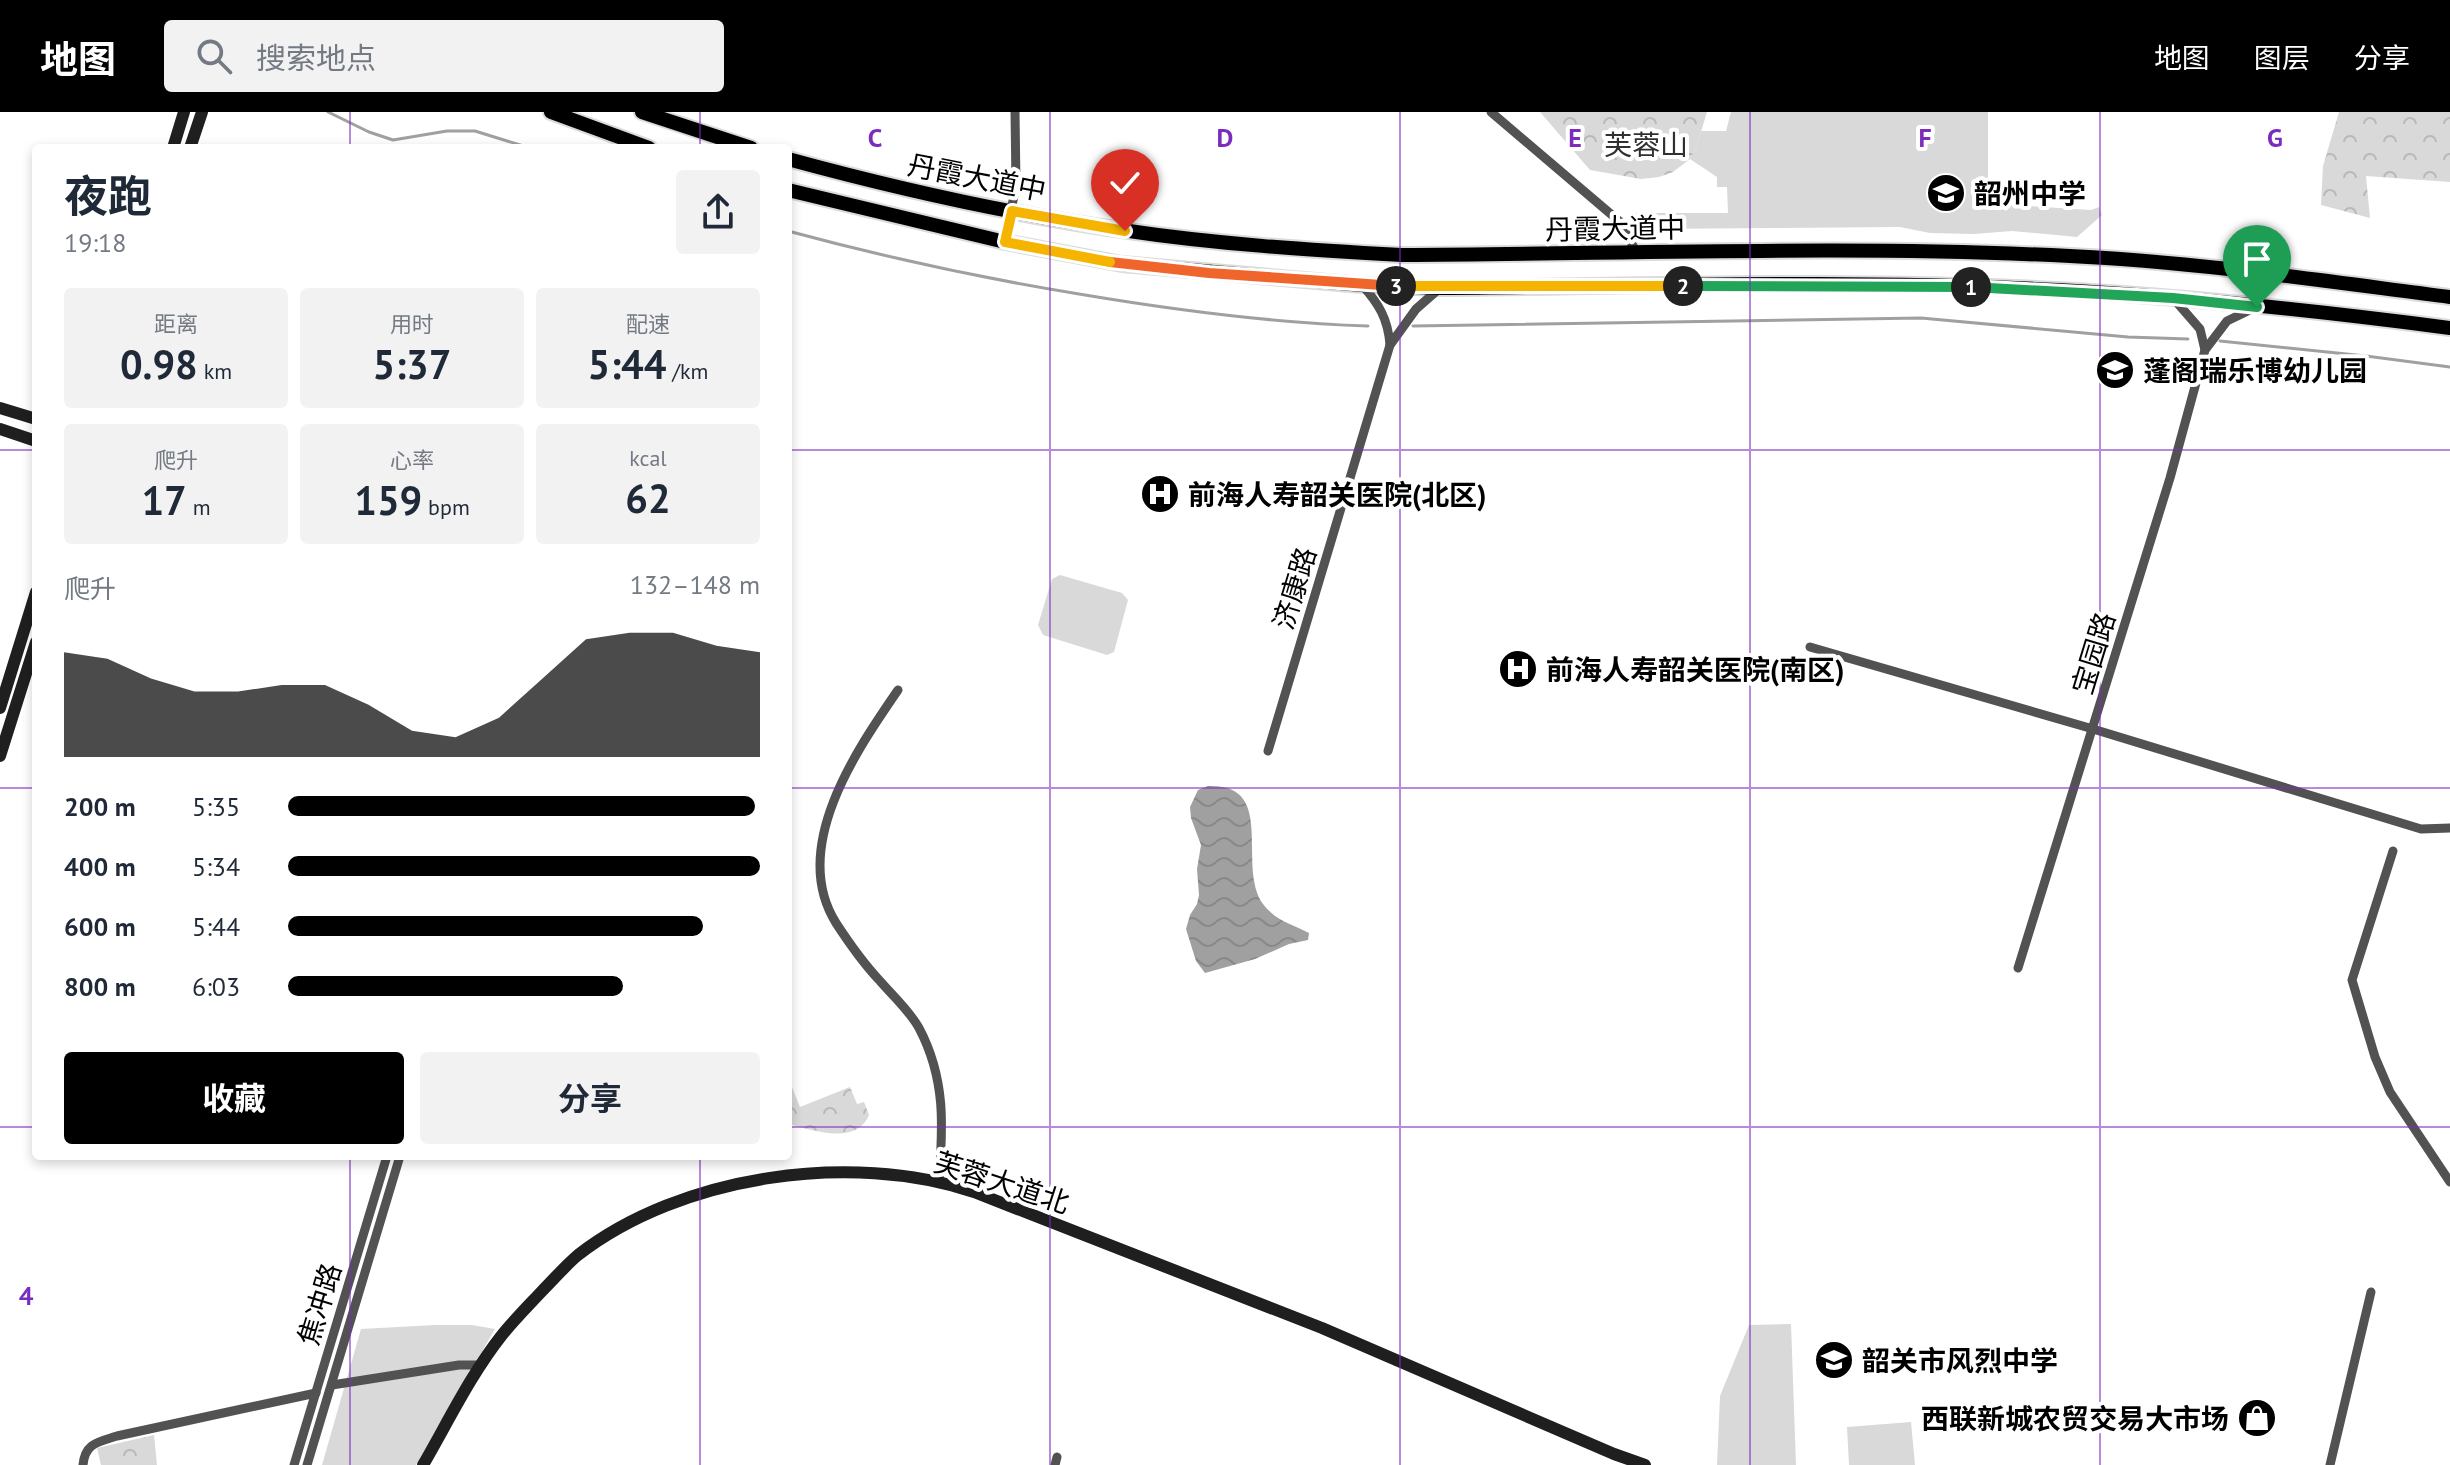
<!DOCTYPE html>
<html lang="zh">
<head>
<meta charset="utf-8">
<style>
	body { margin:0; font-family:"PT Sans","Noto Sans SC",sans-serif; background:#f2f2f3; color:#1f2937; height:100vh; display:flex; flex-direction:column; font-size:30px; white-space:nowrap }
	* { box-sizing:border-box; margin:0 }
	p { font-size:26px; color:#747a83 }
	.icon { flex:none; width:44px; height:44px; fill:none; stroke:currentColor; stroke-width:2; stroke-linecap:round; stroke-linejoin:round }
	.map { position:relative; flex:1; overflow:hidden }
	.side { position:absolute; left:32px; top:32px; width:760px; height:1016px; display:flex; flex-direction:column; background:#fff; border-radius:8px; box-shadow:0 4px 12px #0003 }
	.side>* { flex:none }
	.pin { position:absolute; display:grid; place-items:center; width:68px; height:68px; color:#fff; margin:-82px -34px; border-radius:50% 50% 50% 0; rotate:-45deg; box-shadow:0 0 8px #0007 }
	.pin .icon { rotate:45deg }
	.km { position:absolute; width:40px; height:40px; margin:-20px; border-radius:50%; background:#222; color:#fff; font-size:22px; line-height:40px; text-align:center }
	.round { display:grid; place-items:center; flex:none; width:84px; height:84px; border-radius:8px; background:#f2f2f3 }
	.overview { display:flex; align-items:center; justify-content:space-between; height:136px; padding:0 32px }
	h1 { font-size:44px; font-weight:700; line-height:60px }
	.metrics { display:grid; grid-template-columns:repeat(3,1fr); gap:12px; height:136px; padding:8px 32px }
	.metrics div { display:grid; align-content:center; border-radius:8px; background:#f2f2f3; text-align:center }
	.metrics b { font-size:40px; font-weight:700 }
	.metrics small { font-size:22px; font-weight:400 }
	.metrics p { font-size:22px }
	.chart { height:224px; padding:16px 32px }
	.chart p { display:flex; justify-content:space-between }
	.chart svg { width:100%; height:144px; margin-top:8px; fill:#000; opacity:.7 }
	.action { display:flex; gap:16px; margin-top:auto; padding:16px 32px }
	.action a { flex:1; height:92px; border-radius:8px; background:#000; color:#fff; font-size:32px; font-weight:700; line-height:92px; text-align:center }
	.action a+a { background:#f2f2f3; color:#1f2937 }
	ul { padding:0 32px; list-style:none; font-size:26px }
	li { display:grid; grid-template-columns:128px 96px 1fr; align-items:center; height:60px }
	li i { height:20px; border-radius:10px; background:#000 }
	header { display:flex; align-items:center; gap:48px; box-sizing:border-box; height:112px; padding:0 40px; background:#000; color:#fff }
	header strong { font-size:38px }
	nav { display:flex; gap:44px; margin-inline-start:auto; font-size:28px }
	.search { width:560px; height:72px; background:#f2f2f3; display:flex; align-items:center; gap:20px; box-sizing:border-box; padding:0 28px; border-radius:8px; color:#747a83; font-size:30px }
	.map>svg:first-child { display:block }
</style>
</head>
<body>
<header>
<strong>地图</strong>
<div class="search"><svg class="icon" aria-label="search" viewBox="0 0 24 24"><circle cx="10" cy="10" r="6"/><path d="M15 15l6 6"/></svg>搜索地点</div>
<nav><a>地图</a><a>图层</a><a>分享</a></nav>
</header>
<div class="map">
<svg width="2450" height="1353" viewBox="0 0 2450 1353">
	<defs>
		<pattern id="forest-crowns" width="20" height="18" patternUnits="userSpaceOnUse" patternTransform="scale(2)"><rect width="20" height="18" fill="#d9d9d9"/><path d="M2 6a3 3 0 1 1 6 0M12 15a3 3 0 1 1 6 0" fill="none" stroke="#b8b8b8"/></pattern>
		<pattern id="water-waves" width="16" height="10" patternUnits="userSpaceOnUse" patternTransform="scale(2)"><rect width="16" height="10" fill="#a0a0a0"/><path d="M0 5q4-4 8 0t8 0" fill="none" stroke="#888"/></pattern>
	</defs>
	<rect width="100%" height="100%" fill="#fff"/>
	<!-- grass -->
	<g fill="#d9d9d9">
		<polygon points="1731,0 1988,0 1988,76 1997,92 2091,98 2099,95 2102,103 2077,125 2012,119 1974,122 1930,121 1900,115 1643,117 1627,105 1630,101 1728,101 1727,75 1717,75 1717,65 1690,47 1696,36 1701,19 1726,19"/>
		<polygon points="1060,463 1122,481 1128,488 1114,540 1107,543 1043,523 1038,513 1052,467"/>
		<polygon points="1791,1212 1796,1353 1717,1353 1720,1284 1749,1213"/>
		<polygon points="435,1213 472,1213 495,1217 416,1353 322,1353 361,1217"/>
		<polygon points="1911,1310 1915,1353 1849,1353 1847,1315"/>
	</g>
	<!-- forest -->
	<g fill="url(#forest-crowns)">
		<polygon points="1540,0 1707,0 1696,36 1690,47 1673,60 1659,65 1641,67 1590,58"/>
		<polygon points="2339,0 2450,0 2450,70 2366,64 2370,106 2321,93 2323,54"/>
		<path d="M788 965 800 995 850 975 857 992 864 990 869 1003C856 1034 813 1018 788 1012Z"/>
		<polygon points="154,1323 157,1353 101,1353 97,1336"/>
	</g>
	<!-- water -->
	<path fill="url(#water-waves)" d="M1208 674C1278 671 1236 754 1263 792 1276 809 1292 812 1309 821L1308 828 1289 832 1255 847 1205 861 1196 849 1186 817 1190 803 1197 792 1199 783 1197 757 1201 733 1191 706 1190 695 1198 678Z"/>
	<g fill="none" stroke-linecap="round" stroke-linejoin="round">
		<!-- stream -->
		<g stroke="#a0a0a0" stroke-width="3">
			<polyline points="328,0 369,20 393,28 447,19 475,19 530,36"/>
			<path d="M788 119C884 145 981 166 1079 182 1174 198 1271 211 1368 214"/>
			<polyline points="1413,214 1921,206 2128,225 2188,227"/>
			<polyline points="2220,229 2366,244 2450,255"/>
		</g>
		<!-- primary casing -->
		<g stroke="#dbdbdb" stroke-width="18">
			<g id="primary">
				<polyline points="551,0 649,36"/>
				<polyline points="642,0 751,36"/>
				<path d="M788 47C898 77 1009 102 1122 118 1215 132 1309 138 1402 143 1625 142 1848 133 2070 144 2197 150 2324 169 2450 185"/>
				<path d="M788 78 1005 130 1122 152 1362 173 1441 176C1647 174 1853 167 2058 178 2189 185 2320 199 2450 216"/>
			</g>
		</g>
		<!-- street -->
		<g stroke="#525252" stroke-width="9">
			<polyline points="1491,0 1619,109 1637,141"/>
			<polyline points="1005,130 1016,73 1015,0"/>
			<path d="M1362 173C1379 192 1388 207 1390 233"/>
			<polyline points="2173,186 2200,217 2205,238"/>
			<polyline points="1810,535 2093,617 2421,717 2450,716"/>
			<path d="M898 578C856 639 789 736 836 811 849 831 864 852 880 869 893 884 909 898 919 916 946 967 943 1014 939 1070"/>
			<polyline points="1268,639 1390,233 1416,197 1440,176"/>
			<polyline points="2393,739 2352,868 2375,945 2390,980 2450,1070"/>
			<polyline points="2018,856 2170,366 2205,238 2227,209 2254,196"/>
			<polyline points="332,1273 459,1253 482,1253"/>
			<path d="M83 1353C85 1331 98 1330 117 1324L316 1281"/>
			<polyline points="294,1353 387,1044"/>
			<polyline points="307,1353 400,1044"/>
			<polyline points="1055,1353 1057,1345"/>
			<polyline points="2330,1353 2371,1180"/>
		</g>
		<!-- secondary -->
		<g stroke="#1f1f1f" stroke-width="12">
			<polyline points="173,36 184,0"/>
			<polyline points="190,36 202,0"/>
			<polyline points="0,296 36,307"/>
			<polyline points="0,317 36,329"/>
			<polyline points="0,596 36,480"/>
			<polyline points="0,644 36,530"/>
			<path d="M423 1353C448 1310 471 1262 502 1223 515 1207 529 1193 543 1178 555 1166 566 1153 578 1143 681 1063 851 1039 974 1080L1322 1216 1614 1342 1645 1353"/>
		</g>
		<!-- primary -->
		<use href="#primary" stroke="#000" stroke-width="14"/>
	</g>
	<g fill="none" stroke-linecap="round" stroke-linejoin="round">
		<!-- split-1 casing -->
		<g stroke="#fff" stroke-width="16">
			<polyline id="split-1" points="1971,175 2173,186 2257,195"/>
		</g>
		<!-- split-2 casing -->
		<g stroke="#fff" stroke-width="16">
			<polyline id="split-2" points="1683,174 1971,175"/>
		</g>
		<!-- split-3 casing -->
		<g stroke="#fff" stroke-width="16">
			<polyline id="split-3" points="1396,174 1683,174"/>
		</g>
		<!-- split-4 casing -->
		<g stroke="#fff" stroke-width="16">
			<polyline id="split-4" points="1110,150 1209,161 1396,174"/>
		</g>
		<!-- split-5 casing -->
		<g stroke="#fff" stroke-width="16">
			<polyline id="split-5" points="1110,150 1005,130 1012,99 1125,119"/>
		</g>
		<!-- split-1 -->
		<use href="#split-1" stroke="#22a559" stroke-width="10"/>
		<!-- split-2 -->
		<use href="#split-2" stroke="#22a559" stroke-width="10"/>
		<!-- split-3 -->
		<use href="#split-3" stroke="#f5b400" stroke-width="10"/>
		<!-- split-4 -->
		<use href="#split-4" stroke="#f0652b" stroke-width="10"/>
		<!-- split-5 -->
		<use href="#split-5" stroke="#f5b400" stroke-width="10"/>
	</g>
	<!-- grid -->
	<path fill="none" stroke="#7b2cbf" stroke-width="2" stroke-opacity="0.55" d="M350 0V36M700 0V36M1050 0V1353M1400 0V1353M1750 0V1353M2100 0V1353M0 338H36M788 338H2450M0 676H36M788 676H2450M0 1015H36M788 1015H2450M350 1044V1353M700 1044V1353"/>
	<!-- icons -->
	<defs>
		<g id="school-disc" transform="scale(2)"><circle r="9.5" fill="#000" stroke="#fff"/><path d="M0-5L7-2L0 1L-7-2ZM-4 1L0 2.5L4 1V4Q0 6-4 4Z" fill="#fff"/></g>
		<g id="hospital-disc" transform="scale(2)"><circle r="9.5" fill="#000" stroke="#fff"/><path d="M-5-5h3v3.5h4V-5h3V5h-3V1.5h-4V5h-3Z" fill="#fff"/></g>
		<g id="shop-disc" transform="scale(2)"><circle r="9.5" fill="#000" stroke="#fff"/><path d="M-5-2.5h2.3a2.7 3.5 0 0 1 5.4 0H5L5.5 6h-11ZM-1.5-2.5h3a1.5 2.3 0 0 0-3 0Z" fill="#fff"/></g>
	</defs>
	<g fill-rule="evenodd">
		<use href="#school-disc" x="1946" y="81"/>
		<use href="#school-disc" x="2115" y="258"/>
		<use href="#hospital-disc" x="1160" y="382"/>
		<use href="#hospital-disc" x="1518" y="557"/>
		<use href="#school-disc" x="1834" y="1248"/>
		<use href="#shop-disc" x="2257" y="1306"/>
	</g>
	<g text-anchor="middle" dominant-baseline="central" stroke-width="8" stroke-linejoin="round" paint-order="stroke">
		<!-- park labels -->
		<g font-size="28" fill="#303030" stroke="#fff">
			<text x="1646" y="32">芙蓉山</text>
		</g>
		<!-- street labels -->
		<g font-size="28" fill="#000" stroke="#fff">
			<text transform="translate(977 65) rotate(11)">丹霞大道中</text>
			<text transform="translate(1615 116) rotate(-1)">丹霞大道中</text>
			<text transform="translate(1294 476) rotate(-73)">济康路</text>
			<text transform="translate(2093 541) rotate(-73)">宝园路</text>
			<text transform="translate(1002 1070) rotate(18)">芙蓉大道北</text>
			<text transform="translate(319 1192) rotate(-73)">焦冲路</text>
		</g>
		<!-- poi labels -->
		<g font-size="28" font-weight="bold" fill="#000" stroke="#fff" text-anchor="start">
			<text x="1974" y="81">韶州中学</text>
			<text x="2143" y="258">蓬阁瑞乐博幼儿园</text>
			<text x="1188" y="382">前海人寿韶关医院(北区)</text>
			<text x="1546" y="557">前海人寿韶关医院(南区)</text>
			<text x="1862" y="1248">韶关市风烈中学</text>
			<text x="2229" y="1306" text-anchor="end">西联新城农贸交易大市场</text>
		</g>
	</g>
	<g font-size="26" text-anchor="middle" font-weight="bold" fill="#7b2cbf" stroke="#fff" stroke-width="8" stroke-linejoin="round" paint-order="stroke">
		<text x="875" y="35">C</text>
		<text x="1225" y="35">D</text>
		<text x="1575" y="35">E</text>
		<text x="1925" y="35">F</text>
		<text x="2275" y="35">G</text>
		<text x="26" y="1193">4</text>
	</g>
</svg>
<div class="pin" style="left:2257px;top:195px;background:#1e9e55"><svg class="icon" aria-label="arrive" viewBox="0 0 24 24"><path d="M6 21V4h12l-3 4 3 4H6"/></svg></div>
<div class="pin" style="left:1125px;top:119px;background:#d93025"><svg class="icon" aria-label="check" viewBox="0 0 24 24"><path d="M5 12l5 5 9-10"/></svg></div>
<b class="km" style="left:1971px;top:175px">1</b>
<b class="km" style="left:1683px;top:174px">2</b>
<b class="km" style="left:1396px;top:174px">3</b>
<section class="side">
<div class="overview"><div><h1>夜跑</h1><p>19:18</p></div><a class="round"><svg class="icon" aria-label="share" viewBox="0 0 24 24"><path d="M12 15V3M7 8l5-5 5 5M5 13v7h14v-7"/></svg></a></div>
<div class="metrics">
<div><p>距离</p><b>0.98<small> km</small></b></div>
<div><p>用时</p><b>5:37</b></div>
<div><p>配速</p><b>5:44<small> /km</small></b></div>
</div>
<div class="metrics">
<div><p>爬升</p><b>17<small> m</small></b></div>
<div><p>心率</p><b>159<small> bpm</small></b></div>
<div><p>kcal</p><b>62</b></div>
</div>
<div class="chart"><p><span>爬升</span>132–148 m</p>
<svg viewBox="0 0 160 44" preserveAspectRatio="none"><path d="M0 44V12L10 14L20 20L30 24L40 24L50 22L60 22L70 28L80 36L90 38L100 32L110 20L120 8L130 6L140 6L150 10L160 12V44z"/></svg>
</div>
<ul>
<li><b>200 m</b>5:35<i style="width:99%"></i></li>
<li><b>400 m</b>5:34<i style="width:100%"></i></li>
<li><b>600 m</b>5:44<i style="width:88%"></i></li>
<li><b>800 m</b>6:03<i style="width:71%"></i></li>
</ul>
<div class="action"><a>收藏</a><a>分享</a></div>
</section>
</div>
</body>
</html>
